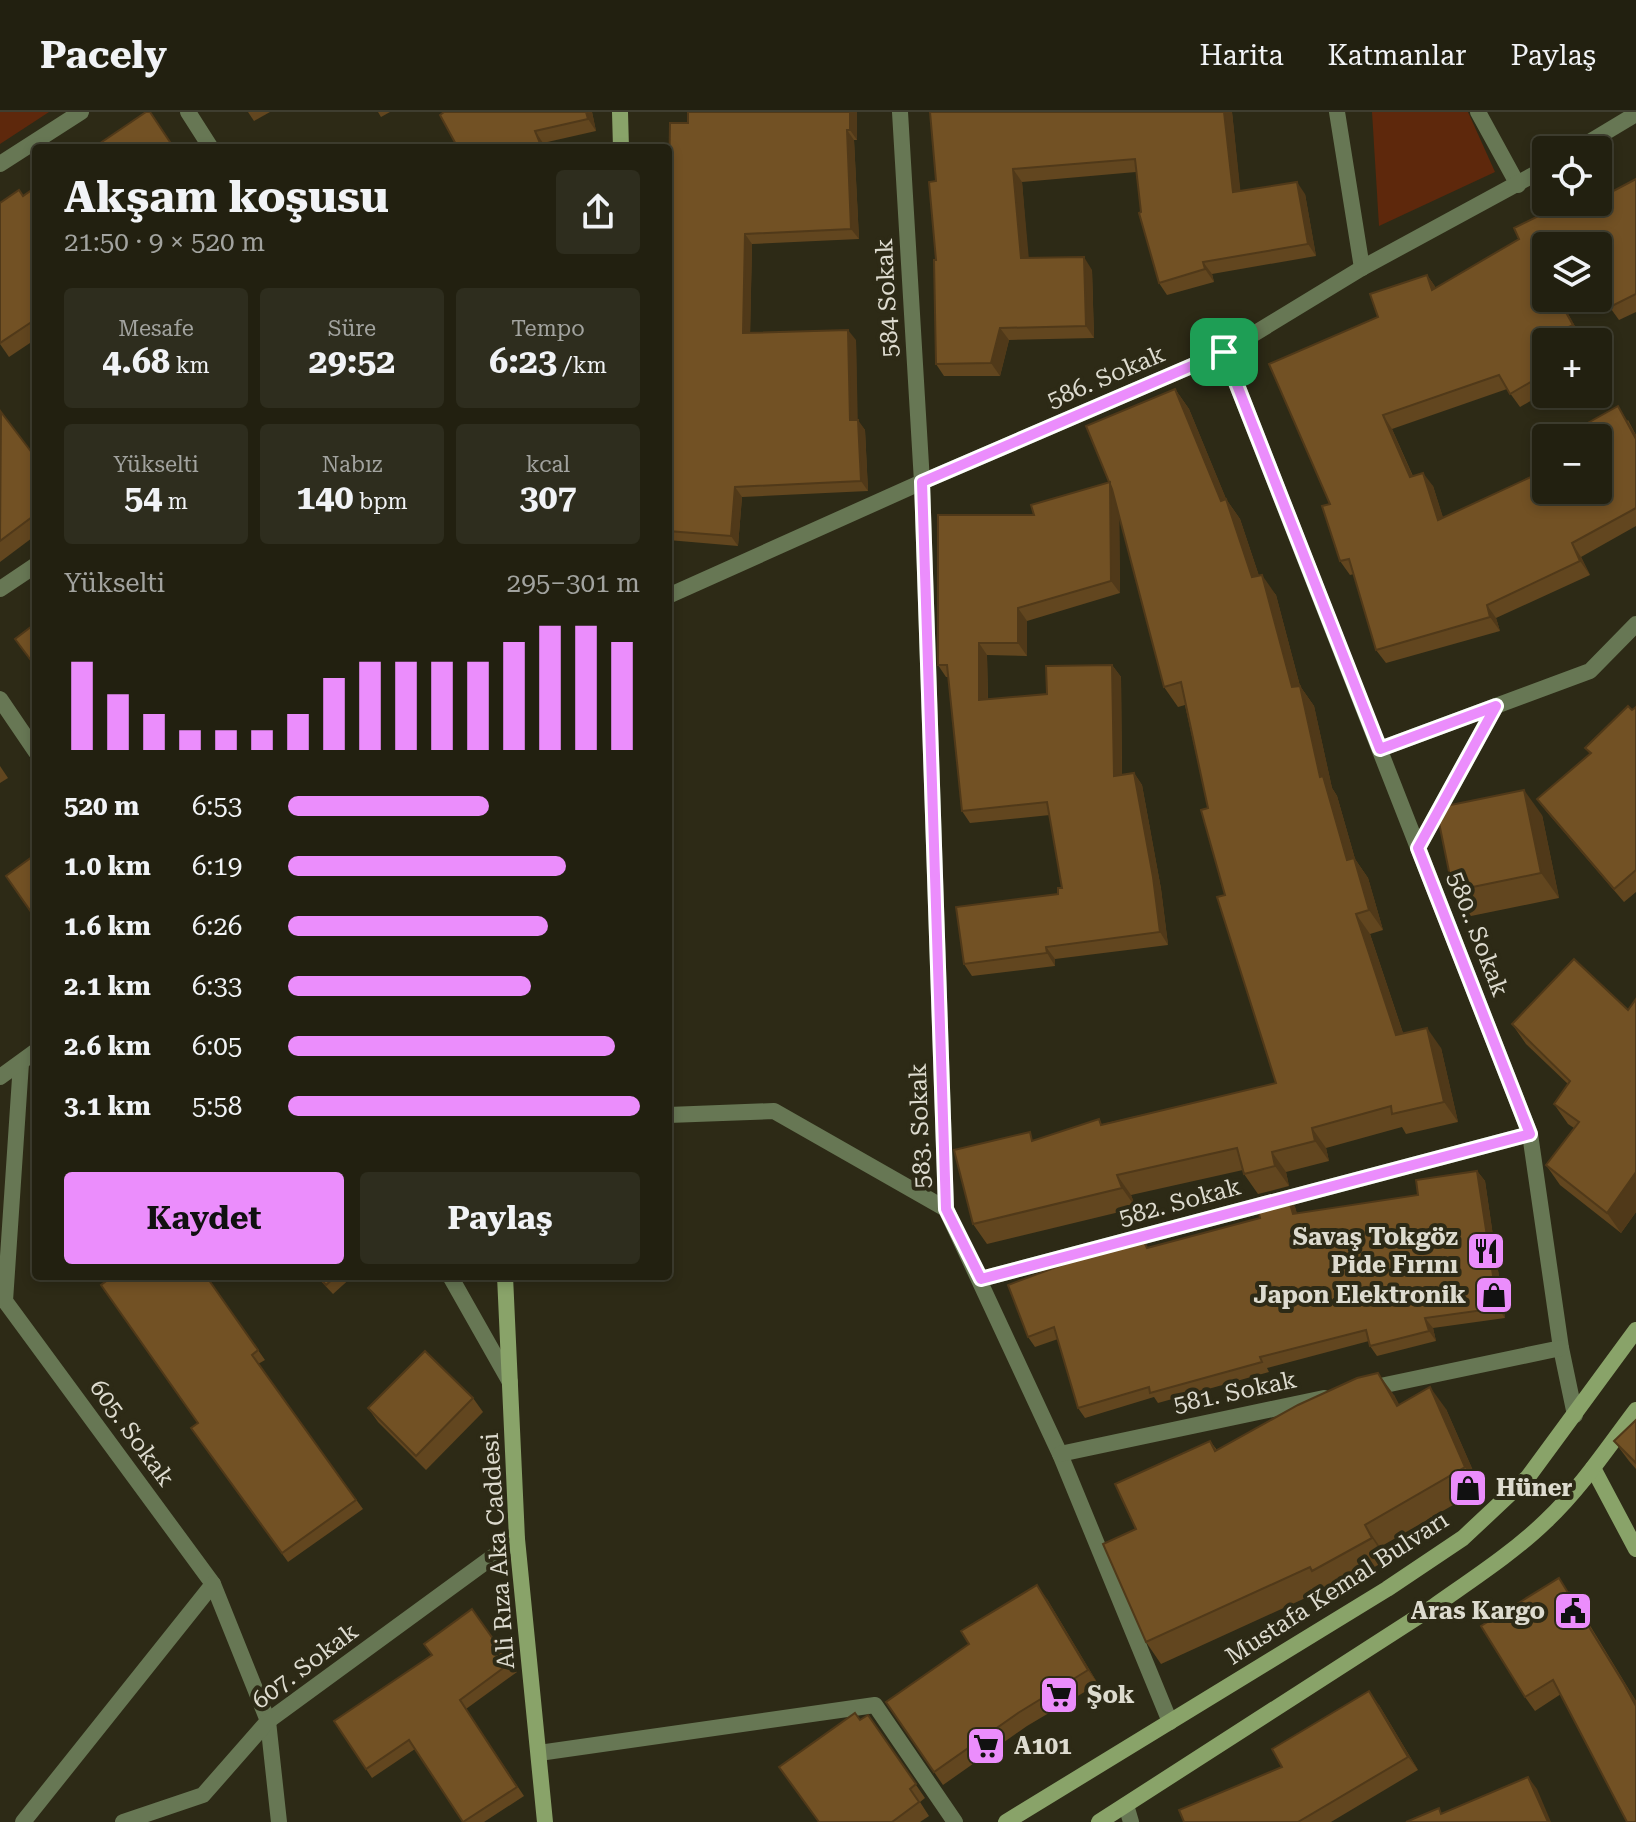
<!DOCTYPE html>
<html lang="tr">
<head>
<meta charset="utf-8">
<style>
	body { margin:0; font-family:"Roboto Serif",serif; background:#2e2d1e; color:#f1f3f6; height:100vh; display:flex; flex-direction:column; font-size:30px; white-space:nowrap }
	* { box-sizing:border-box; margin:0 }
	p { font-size:26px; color:#a2a39f }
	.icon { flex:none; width:44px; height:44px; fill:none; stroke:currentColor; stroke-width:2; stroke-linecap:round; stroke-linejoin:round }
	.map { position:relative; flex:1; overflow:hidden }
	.details { position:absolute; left:32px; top:32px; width:640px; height:1136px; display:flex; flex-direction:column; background:#222010; border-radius:8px; box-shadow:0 4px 12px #0003,0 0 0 2px #3f3e30 }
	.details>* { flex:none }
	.buttons { position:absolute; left:1532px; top:24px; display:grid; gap:16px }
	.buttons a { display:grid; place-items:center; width:80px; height:80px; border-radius:8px; background:#222010; box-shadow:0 4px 12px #0003,0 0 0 2px #3f3e30; font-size:40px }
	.pin { position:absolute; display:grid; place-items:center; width:68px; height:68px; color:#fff; margin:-34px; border-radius:16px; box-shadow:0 4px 12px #0006 }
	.round { display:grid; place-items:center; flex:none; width:84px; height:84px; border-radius:8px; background:#2e2d1e }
	.headline { display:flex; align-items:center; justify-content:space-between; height:136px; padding:0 32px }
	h1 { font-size:44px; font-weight:700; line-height:60px }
	.figures { display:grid; grid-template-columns:repeat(3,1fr); gap:12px; height:136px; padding:8px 32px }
	.figures div { display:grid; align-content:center; border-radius:8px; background:#2e2d1e; text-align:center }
	.figures b { font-size:34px; font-weight:700 }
	.figures small { font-size:22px; font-weight:400 }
	.figures p { font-size:22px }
	.chart { height:224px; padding:16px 32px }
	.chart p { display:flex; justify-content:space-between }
	.chart svg { width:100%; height:144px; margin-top:8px; stroke:#eb8dfc; stroke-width:6 }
	.button { display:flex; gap:16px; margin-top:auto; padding:16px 32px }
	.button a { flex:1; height:92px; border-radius:8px; background:#eb8dfc; color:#111; font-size:32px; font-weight:700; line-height:92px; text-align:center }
	.button a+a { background:#2e2d1e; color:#f1f3f6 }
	ul { padding:0 32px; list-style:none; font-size:26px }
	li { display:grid; grid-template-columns:128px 96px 1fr; align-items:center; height:60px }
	li i { height:20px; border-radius:10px; background:#eb8dfc }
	header { display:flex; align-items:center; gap:48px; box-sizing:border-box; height:112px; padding:0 40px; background:#222010; border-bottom:2px solid #3f3e30 }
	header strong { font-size:38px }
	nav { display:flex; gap:44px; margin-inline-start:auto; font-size:28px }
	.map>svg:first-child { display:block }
</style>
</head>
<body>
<header>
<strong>Pacely</strong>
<nav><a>Harita</a><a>Katmanlar</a><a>Paylaş</a></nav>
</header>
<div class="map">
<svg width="1636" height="1710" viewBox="0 0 1636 1710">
	<rect width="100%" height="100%" fill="#2d2a16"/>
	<!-- green -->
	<g fill="#5e280c">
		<polygon points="0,0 49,0 0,32"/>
		<polygon points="1372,0 1468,0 1495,60 1379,114"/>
	</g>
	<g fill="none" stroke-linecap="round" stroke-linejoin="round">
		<!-- street -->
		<g stroke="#677754" stroke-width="16">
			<polyline points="188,0 211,36"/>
			<polyline points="900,0 922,370 946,1097 1060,1342 1170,1610"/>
			<polyline points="1337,0 1362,156"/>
			<polyline points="1478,0 1518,73"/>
			<polyline points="1576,38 1636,2"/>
			<polyline points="0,52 81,0"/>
			<polyline points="1224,240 1530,1022 1561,1236 1575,1303"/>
			<polyline points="0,477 36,453"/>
			<polyline points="668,484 922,370 1224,240 1362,156 1546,56"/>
			<polyline points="0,587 36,640"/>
			<polyline points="1380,637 1590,559 1636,512"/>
			<polyline points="1418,736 1496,594"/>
			<polyline points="21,951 5,1189 213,1472 268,1609 279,1710"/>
			<polyline points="0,965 36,939"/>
			<polyline points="668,1003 774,999 946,1097"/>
			<polyline points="450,1164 510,1270"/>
			<polyline points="981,1167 1530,1022"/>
			<polyline points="1366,1277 1561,1236"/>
			<polyline points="1060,1342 1324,1286"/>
			<polyline points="539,1641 875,1593 955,1710"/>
			<polyline points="1126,1693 1131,1710"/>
			<polyline points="23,1710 213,1472"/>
			<polyline points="123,1710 203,1683 268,1609 517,1427"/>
		</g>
		<!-- secondary -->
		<g stroke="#89a369" stroke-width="16">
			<polyline points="620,0 621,36"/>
			<polyline points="505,1164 517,1427 545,1710"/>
			<polyline points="1593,1356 1636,1437"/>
			<polyline points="1006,1710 1387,1477 1463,1426 1528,1365 1636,1218"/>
			<path d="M1099 1710 1433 1495C1471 1468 1513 1441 1546 1409 1581 1376 1608 1335 1636 1298"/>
		</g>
	</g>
	<!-- wall -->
	<g fill="#62461f">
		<polygon points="248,0 270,0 254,9"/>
		<polygon points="378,0 390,0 381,5"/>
		<polygon points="592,0 596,19 543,31 545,36 458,36"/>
		<polygon points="688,0 857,0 857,28 854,28 859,127 752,132 750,221 856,228 857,308 865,318 868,379 742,385 738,434 668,428 668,137 688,11"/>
		<polygon points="930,0 1232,0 1240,79 1305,82 1316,144 1212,162 1214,170 1167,183 1159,171 1141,100 1136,60 1022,70 1028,146 1092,158 1094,226 1009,228 1000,264 944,264 936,252 936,69"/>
		<polygon points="1636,67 1636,200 1619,208 1598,179 1598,134 1546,134 1546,153 1542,155 1582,227 1576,230 1546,230 1546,280 1520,295 1507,277 1392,317 1413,364 1433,374 1443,406 1546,378 1628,308 1636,323 1636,414 1581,445 1590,463 1496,506 1500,519 1386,551 1376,538 1354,462 1350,463 1340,449 1330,392 1378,205 1427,163 1436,176 1519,127 1567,90 1574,100"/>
		<polygon points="36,75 36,227 9,245 0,232 23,84"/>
		<polygon points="1175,277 1189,297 1226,387 1240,407 1259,464 1276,483 1300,574 1314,594 1332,676 1337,684 1355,747 1368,766 1383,818 1370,822 1403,921 1441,936 1458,1010 1406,1022 1402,1015 1326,1036 1329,1049 1286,1060 1289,1074 1258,1082 1244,1062 1243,1058 1131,1083 1136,1096 987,1132 973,1112 1035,1028 1276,971 1225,783 1208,696 1185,593 1178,595 1164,575 1119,401 1120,481 1027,509 1027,544 987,543 988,587 1047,582 1112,553 1121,565 1122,663 1134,661 1142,673 1161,777 1168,833 1055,847 1055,854 972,864 964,852 1058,782 1062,776 1050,703 970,711 962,699 948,565 946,565 938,553 1034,403 1109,370"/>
		<polygon points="0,301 36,346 36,423 0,450"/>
		<polygon points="1636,595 1636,780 1624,790 1547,700 1537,687 1590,642 1585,636"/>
		<polygon points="0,654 8,666 0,671"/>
		<polygon points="1542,703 1559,786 1471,804 1453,779"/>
		<polygon points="1636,887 1636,1100 1621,1121 1560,1073 1546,1053 1574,1016 1568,1012 1554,992 1568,972 1526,932 1512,912 1628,898"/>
		<polygon points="1477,1059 1485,1069 1505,1206 1433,1216 1436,1229 1377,1244 1370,1234 1369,1229 1267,1256 1269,1260 1158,1291 1154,1285 1085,1306 1078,1296 1058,1227 1035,1235 1028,1225 1149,1136 1260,1106 1288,1085 1295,1095 1297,1102 1418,1083"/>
		<polygon points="206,1164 265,1248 258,1252 363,1397 288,1450 191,1316 198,1311"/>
		<polygon points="316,1164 353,1164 333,1182"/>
		<polygon points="1394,1283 1399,1293 1446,1297 1481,1377 1380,1435 1387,1448 1328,1481 1325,1477 1161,1552 1146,1530 1136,1417 1210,1329 1217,1338"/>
		<polygon points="473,1286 483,1300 426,1358 378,1310 368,1296"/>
		<polygon points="1636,1308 1636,1357 1629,1349 1614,1329"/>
		<polygon points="1569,1479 1636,1589 1636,1710 1627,1710 1561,1582 1535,1599 1525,1585"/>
		<polygon points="1047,1487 1098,1572 1027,1614 943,1673 886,1590"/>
		<polygon points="472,1497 517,1560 466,1597 524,1684 484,1710 463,1710 415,1637 372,1666 334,1609 432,1543"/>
		<polygon points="1379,1593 1418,1658 1331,1710 1184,1710 1282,1655"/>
		<polygon points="868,1603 925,1686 920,1690 929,1704 920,1710 819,1710 860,1608"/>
	</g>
	<!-- shaded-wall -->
	<g fill="#503919">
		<polygon points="586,0 592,0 596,19 588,7"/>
		<polygon points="850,0 857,0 857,28 850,18"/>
		<polygon points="1224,0 1232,0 1242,93 1233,80"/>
		<polygon points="847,18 854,28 859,127 851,117"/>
		<polygon points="535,19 543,31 545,36 542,36"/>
		<polygon points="1013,57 1022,70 1030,159 1021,146"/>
		<polygon points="1297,70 1305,82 1316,144 1308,132"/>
		<polygon points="745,122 752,132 750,231 743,221"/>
		<polygon points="1084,145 1092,158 1094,226 1086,214"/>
		<polygon points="1203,150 1212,162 1214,170 1205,157"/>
		<polygon points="1427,163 1436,176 1432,178"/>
		<polygon points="1558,186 1559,186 1582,227 1573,213"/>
		<polygon points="1000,216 1009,228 1000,264 991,251"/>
		<polygon points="848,218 856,228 858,318 850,308"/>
		<polygon points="1175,277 1189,297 1227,389 1226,387 1240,407 1266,485 1252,465"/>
		<polygon points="1618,294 1636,323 1636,327"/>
		<polygon points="1383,303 1392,317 1419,379 1410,365"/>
		<polygon points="858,308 865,318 868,379 861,369"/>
		<polygon points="1423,361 1433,374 1448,421 1438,408"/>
		<polygon points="1110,370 1119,382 1120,481 1111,469"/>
		<polygon points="735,375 742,385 738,434 731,424"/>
		<polygon points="1572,431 1581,445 1590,463 1580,449"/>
		<polygon points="1262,463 1276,483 1301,578 1300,574 1314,594 1332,676 1337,684 1355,747 1368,766 1383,818 1369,798 1347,748 1292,575"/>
		<polygon points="1487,493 1496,506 1500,519 1490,505"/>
		<polygon points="1018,496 1027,509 1027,544 1018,531"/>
		<polygon points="979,531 987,543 988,600 979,588"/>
		<polygon points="1112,553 1121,565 1122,677 1114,664"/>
		<polygon points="1134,661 1142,673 1161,777 1168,833 1160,820"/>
		<polygon points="1524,678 1542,703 1559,786 1541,761"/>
		<polygon points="1356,802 1370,822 1410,942 1396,923"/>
		<polygon points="1046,835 1055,847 1055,854 1047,841"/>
		<polygon points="1427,916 1441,936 1458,1010 1444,990"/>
		<polygon points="1312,1016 1326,1036 1329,1049 1315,1029"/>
		<polygon points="1272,1040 1286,1060 1289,1074 1275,1054"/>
		<polygon points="1477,1059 1485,1069 1505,1206 1498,1196"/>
		<polygon points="1636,1060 1636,1100 1621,1121 1607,1101"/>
		<polygon points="1117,1063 1131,1083 1136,1096 1122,1076"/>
		<polygon points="1288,1085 1295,1095 1300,1112 1293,1102"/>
		<polygon points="1425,1206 1433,1216 1436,1229 1429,1219"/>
		<polygon points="1378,1261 1394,1283 1412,1316 1397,1294"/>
		<polygon points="1430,1275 1446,1297 1481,1377 1465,1355"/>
		<polygon points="1365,1413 1380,1435 1387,1448 1372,1426"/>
		<polygon points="1559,1466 1634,1586 1636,1589 1636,1594"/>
		<polygon points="1037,1473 1047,1487 1098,1572 1088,1558"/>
		<polygon points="1369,1579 1379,1593 1418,1658 1408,1645"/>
		<polygon points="1528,1665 1537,1677 1551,1710 1548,1710"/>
	</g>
	<!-- building -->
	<g fill="#725124" stroke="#503919" stroke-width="2">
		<polygon points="146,0 150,0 174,36 93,36"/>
		<polygon points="444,0 586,0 588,7 535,19 542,36 458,36 440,3"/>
		<polygon points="688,0 850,0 850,18 847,18 851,117 745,122 743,221 848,218 850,308 858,308 861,369 735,375 731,424 668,419 668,137 670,11 688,11"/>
		<polygon points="930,0 1224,0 1233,80 1297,70 1308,132 1203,150 1205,157 1159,171 1139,101 1141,100 1135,47 1013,57 1021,146 1084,145 1086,214 1000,216 991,251 936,252 934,148 936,148 929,70 936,69"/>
		<polygon points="1636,67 1636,182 1610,195 1598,179 1598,134 1566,134 1559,124 1533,141 1546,165 1546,186 1558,186 1573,213 1548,225 1551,230 1546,230 1546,261 1510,282 1499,263 1383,303 1410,365 1423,361 1438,408 1546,358 1546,378 1598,378 1598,326 1561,326 1618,294 1636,327 1636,396 1572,431 1580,449 1487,493 1490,505 1376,538 1349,447 1340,449 1322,394 1330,392 1269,252 1378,205 1370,182 1427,163 1432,178 1519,127 1514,116 1567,90 1572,101 1593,90 1598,90 1598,87"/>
		<polygon points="36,75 36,207 0,231 0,91 19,78 23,84"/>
		<polygon points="1175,277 1221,389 1226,387 1252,465 1262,463 1292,575 1300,574 1320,665 1323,664 1347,748 1354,746 1369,798 1356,802 1396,923 1427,916 1444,990 1392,1002 1391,994 1312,1016 1315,1029 1272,1040 1275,1054 1244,1062 1237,1036 1117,1063 1122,1076 973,1112 954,1038 1030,1020 1032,1029 1099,1007 1101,1013 1276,971 1217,785 1225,783 1201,698 1208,696 1181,570 1164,575 1112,377 1086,314"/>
		<polygon points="1,300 36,346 36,402 0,429"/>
		<polygon points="1110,370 1111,469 1018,496 1018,531 979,531 979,588 1047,582 1046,554 1112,553 1114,664 1134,661 1153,765 1160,820 1046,835 1047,841 964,852 956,795 1058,782 1058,776 1062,776 1047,690 962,699 947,553 938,553 938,403 1034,403 1031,393"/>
		<polygon points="36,511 36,555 15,527"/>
		<polygon points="1628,594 1632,598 1636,595 1636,758 1614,777 1537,687 1591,641 1585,636"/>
		<polygon points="1524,678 1541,761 1453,779 1436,696"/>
		<polygon points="36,742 36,807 6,764"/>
		<polygon points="1574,847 1628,898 1636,887 1636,1060 1607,1101 1546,1053 1579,1010 1554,992 1570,969 1512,912"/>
		<polygon points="1477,1059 1498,1196 1425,1206 1429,1219 1370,1234 1366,1218 1260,1245 1262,1250 1150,1281 1149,1275 1078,1296 1054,1215 1028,1225 1008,1173 1132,1127 1141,1124 1147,1136 1260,1106 1257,1093 1288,1085 1293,1102 1418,1083 1416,1068"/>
		<polygon points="113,1164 206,1164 258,1238 252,1243 356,1388 282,1441 191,1316 198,1311 101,1173"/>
		<polygon points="318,1164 336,1164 326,1173"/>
		<polygon points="425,1239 473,1286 416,1344 368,1296"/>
		<polygon points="1378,1261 1397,1294 1430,1275 1465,1355 1365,1413 1372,1426 1312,1459 1310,1455 1146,1530 1103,1432 1136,1417 1115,1372 1210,1329 1215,1339 1298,1293 1357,1266"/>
		<polygon points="1636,1308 1636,1351 1614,1329"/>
		<polygon points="1559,1466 1624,1572 1636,1594 1636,1709 1635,1710 1627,1710 1553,1568 1525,1585 1481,1514"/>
		<polygon points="1037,1473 1088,1558 1018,1601 934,1660 886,1590 969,1532 961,1519"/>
		<polygon points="472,1497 510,1551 460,1588 517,1675 463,1710 409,1628 366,1657 334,1609 432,1543 424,1532"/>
		<polygon points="1369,1579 1408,1645 1298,1710 1184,1710 1179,1698 1282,1655 1272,1637"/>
		<polygon points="855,1601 860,1608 868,1603 916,1672 910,1677 919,1690 892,1710 819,1710 779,1655"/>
		<polygon points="1528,1665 1548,1710 1406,1710 1439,1696 1441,1702"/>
	</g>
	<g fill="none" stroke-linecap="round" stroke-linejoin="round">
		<!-- route casing -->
		<g stroke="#fff" stroke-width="16">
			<polygon id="route" points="1224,240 1380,637 1496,594 1418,736 1530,1022 981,1167 946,1097 922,370"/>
		</g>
		<!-- route -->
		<use href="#route" stroke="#eb8dfc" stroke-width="10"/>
	</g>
	<!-- icons -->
	<defs>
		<g id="restaurant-square" transform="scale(2)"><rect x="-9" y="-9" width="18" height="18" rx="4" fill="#eb8dfc" stroke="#2d2a16"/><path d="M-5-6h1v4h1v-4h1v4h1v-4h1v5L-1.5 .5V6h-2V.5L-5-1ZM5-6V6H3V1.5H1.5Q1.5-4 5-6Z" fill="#111"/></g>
		<g id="shop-square" transform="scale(2)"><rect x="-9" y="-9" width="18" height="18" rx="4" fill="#eb8dfc" stroke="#2d2a16"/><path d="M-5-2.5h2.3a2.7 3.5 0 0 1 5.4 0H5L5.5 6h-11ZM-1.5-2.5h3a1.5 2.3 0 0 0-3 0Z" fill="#111"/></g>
		<g id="civic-square" transform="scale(2)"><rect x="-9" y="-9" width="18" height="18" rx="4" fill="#eb8dfc" stroke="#2d2a16"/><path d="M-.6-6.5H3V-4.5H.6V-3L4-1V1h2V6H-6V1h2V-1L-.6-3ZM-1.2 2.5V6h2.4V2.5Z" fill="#111"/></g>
		<g id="supermarket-square" transform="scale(2)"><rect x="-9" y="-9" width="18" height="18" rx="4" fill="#eb8dfc" stroke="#2d2a16"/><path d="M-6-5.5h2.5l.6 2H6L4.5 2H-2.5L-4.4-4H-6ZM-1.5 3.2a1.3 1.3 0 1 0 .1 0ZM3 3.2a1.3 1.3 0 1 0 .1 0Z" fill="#111"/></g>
	</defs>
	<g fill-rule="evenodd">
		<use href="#restaurant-square" x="1486" y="1139"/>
		<use href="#shop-square" x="1494" y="1183"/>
		<use href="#shop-square" x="1468" y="1376"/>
		<use href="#civic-square" x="1573" y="1499"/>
		<use href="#supermarket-square" x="1059" y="1583"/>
		<use href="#supermarket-square" x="986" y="1634"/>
	</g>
	<g text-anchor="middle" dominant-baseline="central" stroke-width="8" stroke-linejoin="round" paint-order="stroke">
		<!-- street labels -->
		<g font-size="24" fill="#dddbcf" stroke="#2d2a16">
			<text transform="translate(887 186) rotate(-93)">584 Sokak</text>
			<text transform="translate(1106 265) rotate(-23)">586. Sokak</text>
			<text transform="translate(1478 822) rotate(69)">580.. Sokak</text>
			<text transform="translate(920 1014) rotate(-92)">583. Sokak</text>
			<text transform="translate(1180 1090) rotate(-15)">582. Sokak</text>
			<text transform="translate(1235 1280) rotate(-12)">581. Sokak</text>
			<text transform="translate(132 1321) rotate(54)">605. Sokak</text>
			<text transform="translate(498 1439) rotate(-94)">Ali Rıza Aka Caddesi</text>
			<text transform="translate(1337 1476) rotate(-33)">Mustafa Kemal Bulvarı</text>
			<text transform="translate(305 1554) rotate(-37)">607. Sokak</text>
		</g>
		<!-- poi labels -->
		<g font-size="24" font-weight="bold" fill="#dddbcf" stroke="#2d2a16" text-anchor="end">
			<text x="1458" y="1125">Savaş Tokgöz<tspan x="1458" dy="28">Pide Fırını</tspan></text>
			<text x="1466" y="1183">Japon Elektronik</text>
			<text x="1496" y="1376" text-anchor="start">Hüner</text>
			<text x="1545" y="1499">Aras Kargo</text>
			<text x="1087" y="1583" text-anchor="start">Şok</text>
			<text x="1014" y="1634" text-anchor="start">A101</text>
		</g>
	</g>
</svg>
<div class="buttons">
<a><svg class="icon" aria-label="locate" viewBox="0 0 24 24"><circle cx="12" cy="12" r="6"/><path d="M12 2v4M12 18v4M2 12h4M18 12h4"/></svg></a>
<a><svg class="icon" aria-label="layers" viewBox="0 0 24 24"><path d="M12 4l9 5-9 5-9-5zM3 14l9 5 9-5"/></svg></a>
<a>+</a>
<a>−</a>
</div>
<div class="pin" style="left:1224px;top:240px;background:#1e9e55"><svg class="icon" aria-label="arrive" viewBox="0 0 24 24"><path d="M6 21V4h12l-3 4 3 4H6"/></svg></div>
<section class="details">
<div class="headline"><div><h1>Akşam koşusu</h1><p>21:50 · 9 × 520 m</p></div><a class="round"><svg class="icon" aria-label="share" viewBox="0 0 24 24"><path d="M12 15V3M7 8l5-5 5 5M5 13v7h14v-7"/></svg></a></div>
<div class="figures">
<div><p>Mesafe</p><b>4.68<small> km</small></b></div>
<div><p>Süre</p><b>29:52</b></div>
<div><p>Tempo</p><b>6:23<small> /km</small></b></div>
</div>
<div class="figures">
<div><p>Yükselti</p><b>54<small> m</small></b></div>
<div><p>Nabız</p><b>140<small> bpm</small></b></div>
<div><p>kcal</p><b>307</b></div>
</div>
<div class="chart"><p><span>Yükselti</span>295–301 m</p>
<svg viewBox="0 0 160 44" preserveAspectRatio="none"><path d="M5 44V17M15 44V27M25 44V33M35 44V38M45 44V38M55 44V38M65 44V33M75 44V22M85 44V17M95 44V17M105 44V17M115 44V17M125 44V11M135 44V6M145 44V6M155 44V11"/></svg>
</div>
<ul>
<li><b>520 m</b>6:53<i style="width:57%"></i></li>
<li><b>1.0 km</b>6:19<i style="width:79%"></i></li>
<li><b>1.6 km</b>6:26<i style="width:74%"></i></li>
<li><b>2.1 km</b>6:33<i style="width:69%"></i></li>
<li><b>2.6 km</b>6:05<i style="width:93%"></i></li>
<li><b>3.1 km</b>5:58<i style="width:100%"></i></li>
</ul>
<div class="button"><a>Kaydet</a><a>Paylaş</a></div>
</section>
</div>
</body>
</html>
